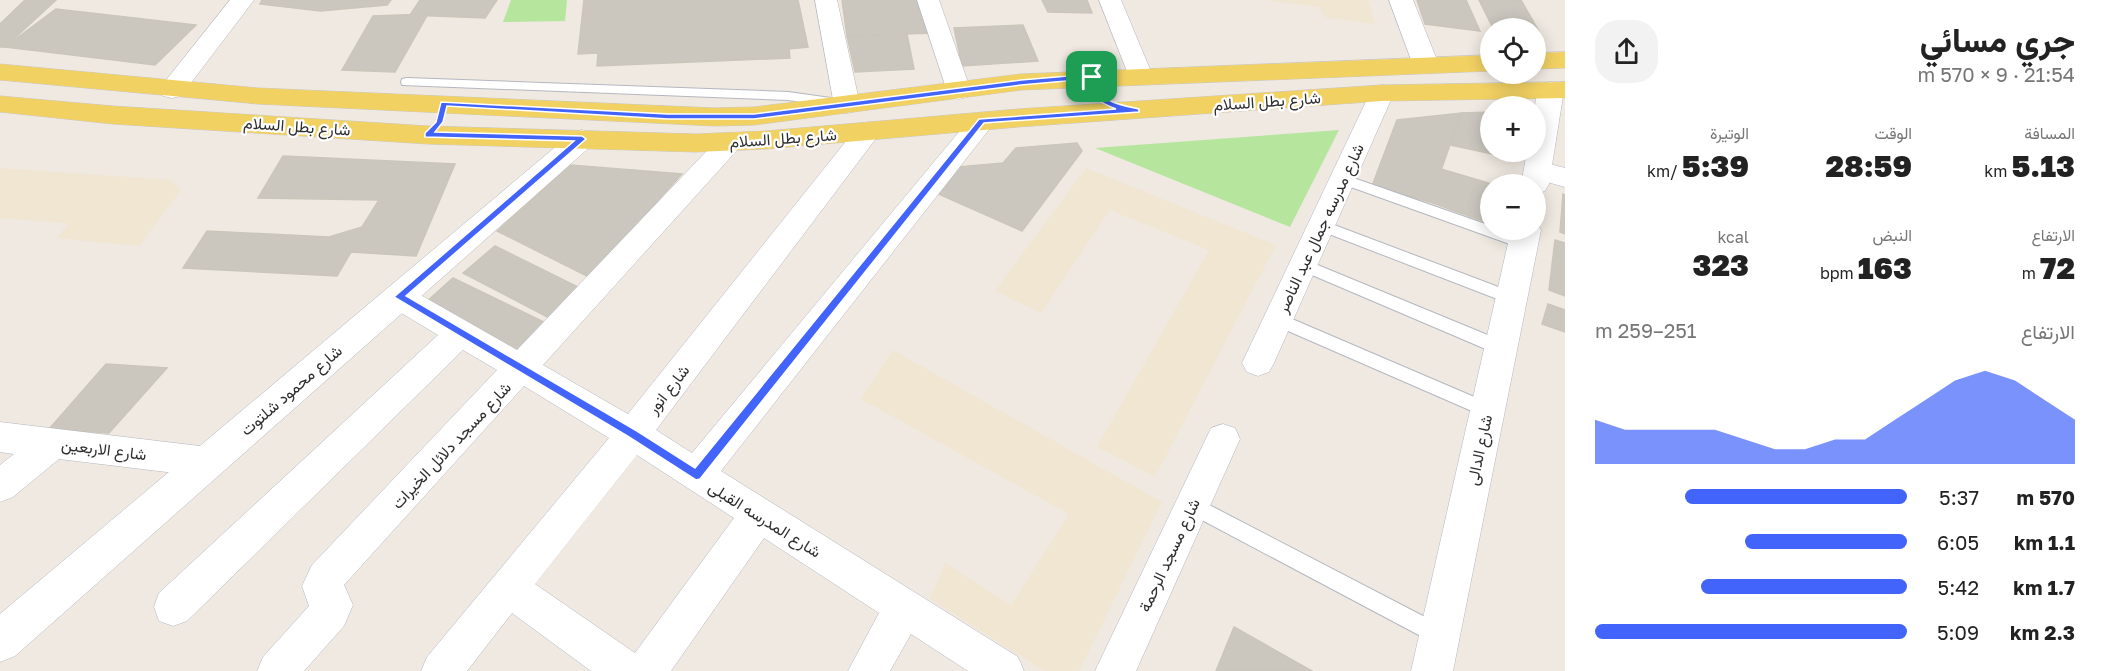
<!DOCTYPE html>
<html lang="ar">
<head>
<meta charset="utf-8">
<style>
	body { margin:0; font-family:"Golos Text",Vazirmatn,sans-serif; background:#f2f2f2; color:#222; direction:rtl; height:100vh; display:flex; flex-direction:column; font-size:22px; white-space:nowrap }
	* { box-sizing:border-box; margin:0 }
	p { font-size:20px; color:#767676 }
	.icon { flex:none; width:33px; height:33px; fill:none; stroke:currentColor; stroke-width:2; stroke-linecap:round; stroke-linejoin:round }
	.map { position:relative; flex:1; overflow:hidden; direction:ltr }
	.side { display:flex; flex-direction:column; background:#fff; width:540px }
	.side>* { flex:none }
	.fabs { position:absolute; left:1480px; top:18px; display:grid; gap:12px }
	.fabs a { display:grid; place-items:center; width:66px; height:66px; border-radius:50%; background:#fff; box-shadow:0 3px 15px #0003; font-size:30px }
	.pin { position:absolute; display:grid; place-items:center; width:51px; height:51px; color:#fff; margin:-26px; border-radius:12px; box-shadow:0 3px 9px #0006 }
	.round { display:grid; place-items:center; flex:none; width:63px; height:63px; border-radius:24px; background:#f2f2f2 }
	.head { display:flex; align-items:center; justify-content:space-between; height:102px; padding:0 30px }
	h1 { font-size:33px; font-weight:800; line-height:45px }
	.metrics { display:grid; grid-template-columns:repeat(3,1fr); gap:9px; height:102px; padding:6px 30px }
	.metrics div { display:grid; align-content:center }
	.metrics b { font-size:30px; font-weight:800 }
	.metrics small { font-size:16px; font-weight:400 }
	.metrics p { font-size:16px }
	.chart { height:168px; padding:12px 30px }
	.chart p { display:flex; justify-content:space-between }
	.chart svg { width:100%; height:108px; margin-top:6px; fill:#4264fb; opacity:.7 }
	ul { padding:0 30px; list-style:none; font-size:20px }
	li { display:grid; grid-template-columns:96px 72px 1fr; align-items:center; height:45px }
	li i { height:15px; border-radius:8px; background:#4264fb }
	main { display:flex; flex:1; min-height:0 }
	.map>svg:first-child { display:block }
</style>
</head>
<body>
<main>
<section class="side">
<div class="head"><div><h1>جري مسائي</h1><p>21:54 · 9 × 570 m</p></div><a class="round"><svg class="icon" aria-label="share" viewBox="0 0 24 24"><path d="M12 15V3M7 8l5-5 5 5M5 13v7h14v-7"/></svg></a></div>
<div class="metrics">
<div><p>المسافة</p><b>5.13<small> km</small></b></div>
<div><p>الوقت</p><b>28:59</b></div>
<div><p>الوتيرة</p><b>5:39<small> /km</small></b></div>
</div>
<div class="metrics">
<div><p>الارتفاع</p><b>72<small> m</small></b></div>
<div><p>النبض</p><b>163<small> bpm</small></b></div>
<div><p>kcal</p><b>323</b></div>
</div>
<div class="chart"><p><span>الارتفاع</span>251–259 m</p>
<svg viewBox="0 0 160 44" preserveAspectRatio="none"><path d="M0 44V26L10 30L20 30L30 30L40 30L50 34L60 38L70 38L80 34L90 34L100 26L110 18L120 10L130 6L140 10L150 18L160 26V44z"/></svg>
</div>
<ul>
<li><b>570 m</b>5:37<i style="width:71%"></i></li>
<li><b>1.1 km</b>6:05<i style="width:52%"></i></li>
<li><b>1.7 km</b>5:42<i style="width:66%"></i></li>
<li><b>2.3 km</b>5:09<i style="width:100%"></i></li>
</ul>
</section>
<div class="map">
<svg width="1565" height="671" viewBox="0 0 1565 671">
	<rect width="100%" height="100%" fill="#efe9e1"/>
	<!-- education -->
	<g fill="#f0e6d1">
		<polygon points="1267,0 1368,0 1375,24 1324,17 1319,7"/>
		<polygon points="0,168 171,180 181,190 139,246 57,238 69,223 0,218"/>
		<polygon points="1086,168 1276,245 1155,477 1097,447 1209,250 1110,210 1041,313 995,291"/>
		<polygon points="893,350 1162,502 1079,671 1044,671 930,599 945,563 1011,605 1069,514 861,399"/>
	</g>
	<!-- green -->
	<g fill="#b6e59e">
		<polygon points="511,0 567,0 565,21 503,22"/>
		<polygon points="1339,130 1290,227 1095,148"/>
	</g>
	<!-- building -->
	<g fill="#cbc7bf" stroke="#cbc5ba" stroke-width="1.5">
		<polygon points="25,0 56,0 5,47 0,47 0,24"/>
		<polygon points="262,0 391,0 387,5 320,11 260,4"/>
		<polygon points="420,0 497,0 485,18 410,15"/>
		<polygon points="584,0 798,0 808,47 789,49 790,58 597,66 598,53 578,54"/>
		<polygon points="842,0 923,0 933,33 847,36"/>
		<polygon points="1042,0 1087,0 1092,13 1048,12"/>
		<polygon points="1417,0 1466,0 1480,31 1425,24"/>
		<polygon points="1479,0 1521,0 1541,35 1536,35 1536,28 1493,28"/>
		<polygon points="56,9 196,25 155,65 5,47"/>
		<polygon points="428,14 395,72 342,70 373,16"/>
		<polygon points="1023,25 1038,61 962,66 954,28"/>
		<polygon points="907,34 914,69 855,72 847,36"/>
		<polygon points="1491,112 1491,152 1522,152 1521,160 1450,145 1461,113"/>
		<polygon points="1461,113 1430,202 1372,186 1397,120"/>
		<polygon points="1077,143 1082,151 1022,231 934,192 958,167 1003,163 1016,148"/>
		<polygon points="283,156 455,164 416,256 351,252 337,276 183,268 207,231 329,237 362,227 379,200 258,198"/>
		<polygon points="570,165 682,174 589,277 497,231"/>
		<polygon points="1441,169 1492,184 1491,224 1430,202"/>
		<polygon points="1563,194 1565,195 1565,234 1560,232"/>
		<polygon points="1555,240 1565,243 1565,296 1549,290"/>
		<polygon points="495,246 586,291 557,322 463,273"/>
		<polygon points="453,278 552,326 527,356 424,304"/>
		<polygon points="1548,304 1565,310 1565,332 1542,324"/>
		<polygon points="106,364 167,368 109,433 49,429"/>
		<polygon points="1234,627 1312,671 1216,671"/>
	</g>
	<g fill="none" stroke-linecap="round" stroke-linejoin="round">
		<!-- service casing -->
		<g stroke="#b4b7c1" stroke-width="2">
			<g id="service">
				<polygon points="407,78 788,92 838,99 845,103 838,107 788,100 402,85 401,82 402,79"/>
				<polygon points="1342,174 1491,226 1491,230 1501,230 1528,239 1531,243 1528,247 1518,247 1337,182 1335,179"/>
				<polygon points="1321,220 1517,294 1519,298 1517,302 1511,304 1505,302 1316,229 1314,225 1316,221"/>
				<polygon points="1303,259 1507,343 1509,348 1507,353 1501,355 1495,353 1298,269 1295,265 1298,261"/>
				<polygon points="1278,313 1493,405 1496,410 1493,415 1487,417 1481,415 1272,324 1270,319 1272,314"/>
				<polygon points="1192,496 1446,628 1449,635 1446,642 1439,645 1432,642 1185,511 1183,505 1185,499"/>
			</g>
		</g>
		<!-- minor casing -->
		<g stroke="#b4b7c1" stroke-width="1">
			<g id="minor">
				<polygon points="815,0 837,0 860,105 856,111 847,113 838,111 834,105"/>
				<polygon points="917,0 939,0 971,91 968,97 959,99 950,97 947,91"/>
				<polygon points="1099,0 1121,0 1152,74 1149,79 1140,82 1131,79 1128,74"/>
				<polygon points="1382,85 1391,87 1394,93 1274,363 1269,372 1258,376 1247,372 1242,363 1370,93 1373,87"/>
				<path d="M982 113 991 115 995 121 991 127 721 471 1018 657 1024 671H968L911 634 890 671H848L879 613 764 538 671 671H591L512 613 467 671H421L427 657 609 438 524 386 344 585 353 605 344 626 304 671H257L263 657 309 606 302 586 312 565 497 370 463 350 187 621 173 626 159 621 154 607 159 593 438 335 388 305 384 297 388 289 399 285 410 289 517 350 721 136 730 133 739 136 743 142 739 148 543 365 628 414 859 125 868 122 877 125 881 131 877 137 656 430 692 453 973 115ZM637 455 734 518 635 653 535 584Z"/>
				<polygon points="1539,161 1565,168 1565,187 1529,177 1526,170 1529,163"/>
				<polygon points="0,422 208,447 220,451 225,462 220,473 208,477 59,459 13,497 0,502 0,465 14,454 0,452"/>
				<polygon points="1223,424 1235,428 1240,439 1136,671 1095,671 1211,428"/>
			</g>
		</g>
		<!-- tertiary casing -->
		<g stroke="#b4b7c1" stroke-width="1">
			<g id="tertiary">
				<polygon points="230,0 254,0 181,96 172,98 163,96 159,90 163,84"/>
				<polygon points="1389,0 1413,0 1439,65 1435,70 1426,73 1417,70 1413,65"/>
				<path d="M1551 82 1560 84 1564 90 1549 184 1545 191 1536 194V184H1521L1527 152H1536C1536 130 1530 102 1542 84Z"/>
				<polygon points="582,130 592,133 596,139 592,145 15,656 0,662 0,614 572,133"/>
				<polygon points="1536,222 1541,230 1453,671 1411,671 1511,230 1536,230"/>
			</g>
		</g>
		<!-- primary casing -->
		<g stroke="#c9c9c9" stroke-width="1">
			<g id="primary">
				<polygon points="1565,52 1565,68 1536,69 1536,53"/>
				<polygon points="1491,55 1491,71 1021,90 754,125 715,126 258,104 0,80 0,64 258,88 715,108 754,107 1021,74"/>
				<polygon points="1565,82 1565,98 1382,101 1018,127 766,149 696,152 428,144 113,124 0,112 0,96 113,106 428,126 696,134 766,131 1018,109 1382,85"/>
			</g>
		</g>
		<!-- service -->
		<use href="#service" fill="#fff" fill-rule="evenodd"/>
		<!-- minor -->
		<use href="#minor" fill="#fff" fill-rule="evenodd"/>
		<!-- tertiary -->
		<use href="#tertiary" fill="#fff" fill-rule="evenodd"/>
		<!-- primary -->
		<use href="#primary" fill="#f2d163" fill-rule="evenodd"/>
	</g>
	<!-- route -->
	<path fill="#4264fb" stroke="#fff" stroke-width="1.5" fill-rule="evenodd" d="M1092 74 1095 77C1094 101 1120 105 1139 109V112L984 123 700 479 696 480 629 437 394 297 574 141 425 137V133L436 122 441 102 668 114H754L1021 80ZM1088 79C1086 96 1103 104 1116 109L979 119 695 468 637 431 406 296 586 139 582 136 435 132 443 122 447 106 668 119H754L1021 85Z"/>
	<g text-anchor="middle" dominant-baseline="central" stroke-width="4.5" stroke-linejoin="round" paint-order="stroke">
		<!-- street labels -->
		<g font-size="16" fill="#2e2e2e" stroke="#fff">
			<text transform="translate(1267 101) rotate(-4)">شارع بطل السلام</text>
			<text transform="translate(297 126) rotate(4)">شارع بطل السلام</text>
			<text transform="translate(783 138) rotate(-4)">شارع بطل السلام</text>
			<text transform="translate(1320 228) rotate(-65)">شارع مدرسه جمال عبد الناصر</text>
			<text transform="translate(668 389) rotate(-52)">شارع انور</text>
			<text transform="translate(291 390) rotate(-41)">شارع محمود شلتوت</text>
			<text transform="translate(451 445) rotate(-47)">شارع مسجد دلائل الخيرات</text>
			<text transform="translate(104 449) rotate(7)">شارع الاربعين</text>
			<text transform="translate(1479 450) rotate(-78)">شارع الدالى</text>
			<text transform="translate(765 519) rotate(32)">شارع المدرسه القبلى</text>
			<text transform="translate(1169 555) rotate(-65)">شارع مسجد الرحمة</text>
		</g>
	</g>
</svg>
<div class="fabs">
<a><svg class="icon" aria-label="locate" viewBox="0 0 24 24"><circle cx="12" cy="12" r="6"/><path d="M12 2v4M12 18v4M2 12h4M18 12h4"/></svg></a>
<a>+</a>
<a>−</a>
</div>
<div class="pin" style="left:1092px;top:77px;background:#1e9e55"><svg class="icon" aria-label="arrive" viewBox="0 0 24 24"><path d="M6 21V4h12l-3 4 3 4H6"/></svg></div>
</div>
</main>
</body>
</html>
